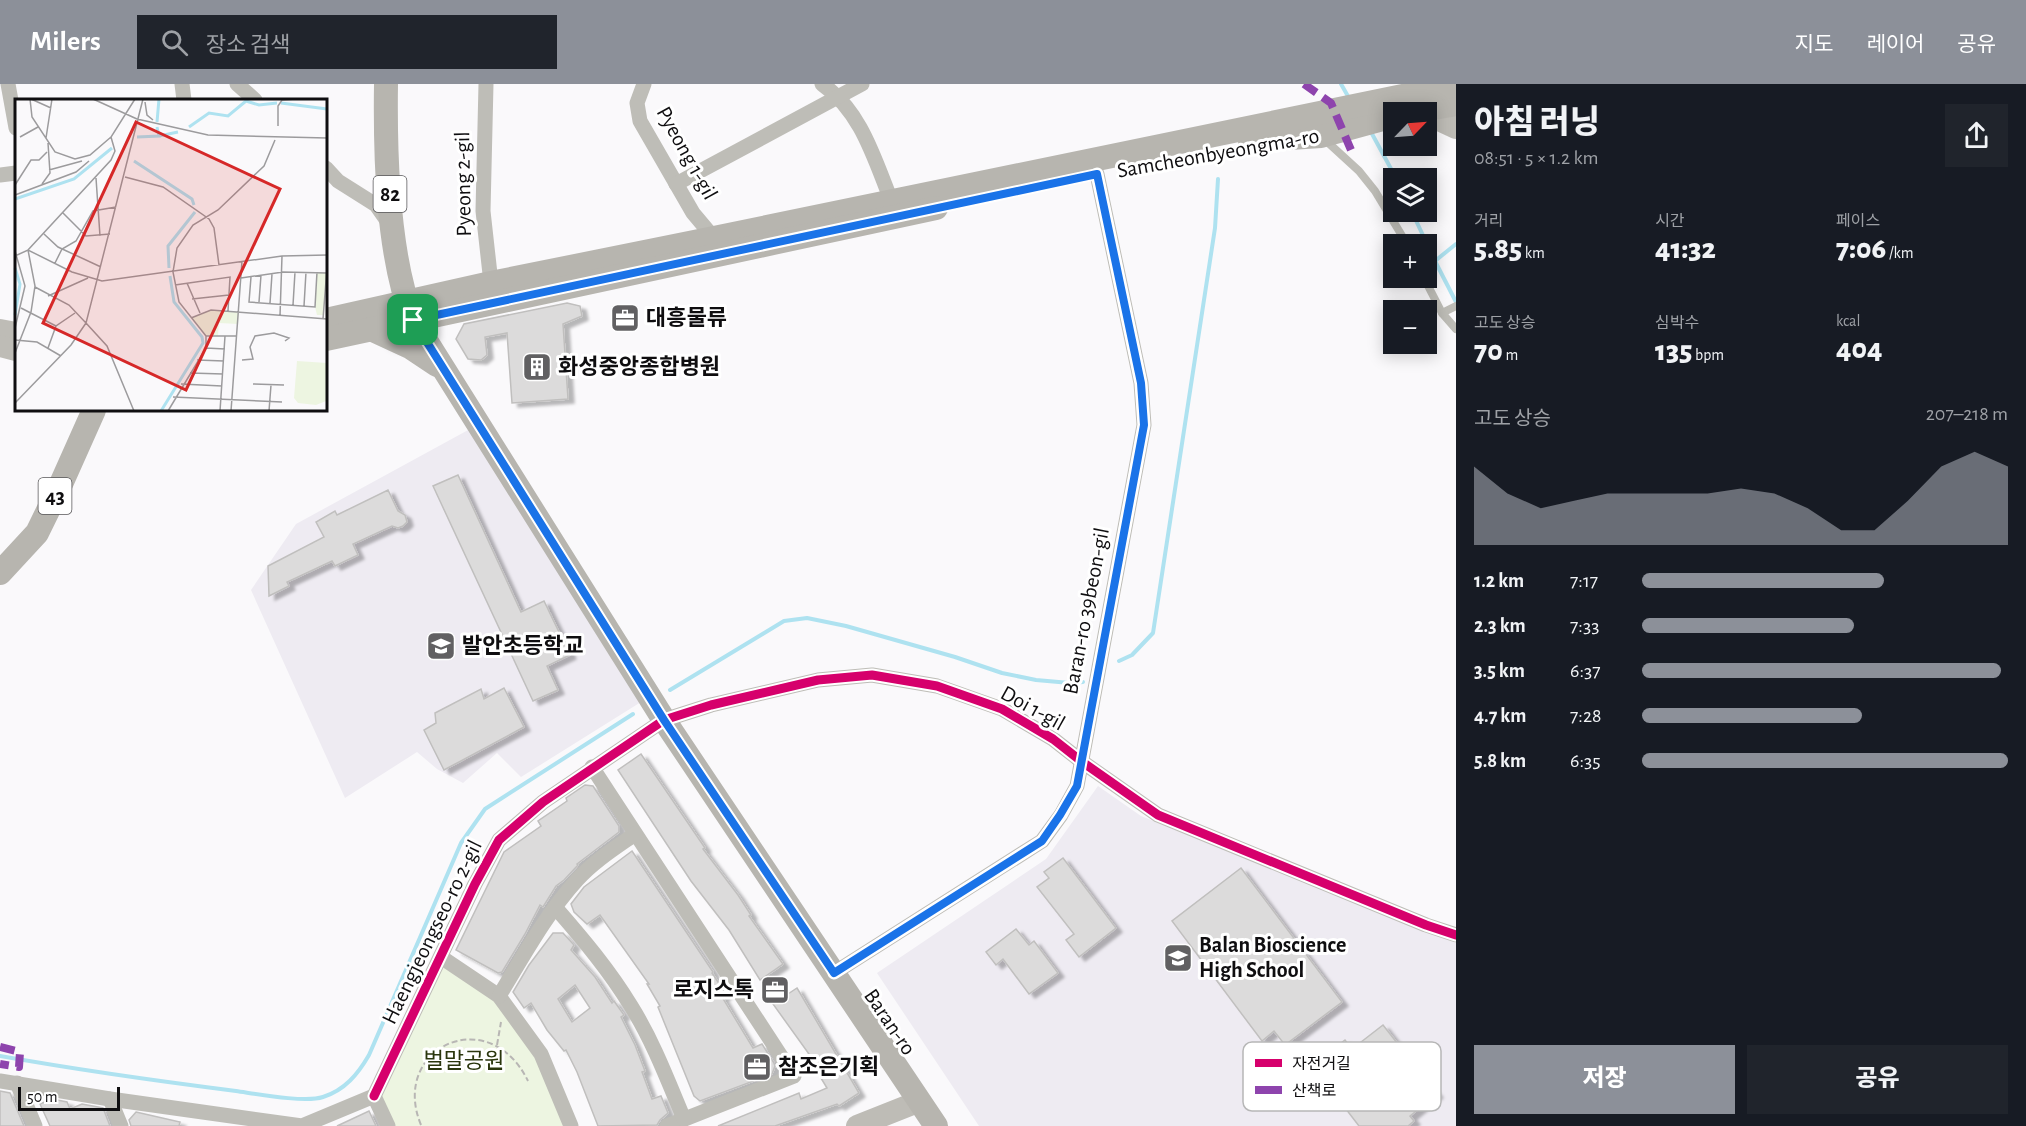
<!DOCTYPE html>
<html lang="ko">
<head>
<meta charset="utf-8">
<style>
	body { margin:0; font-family:"Alegreya Sans","Noto Sans KR",sans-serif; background:#20242c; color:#f1f3f6; height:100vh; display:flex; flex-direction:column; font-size:22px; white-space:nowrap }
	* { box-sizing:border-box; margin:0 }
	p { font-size:20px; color:#9ea1a6 }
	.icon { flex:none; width:33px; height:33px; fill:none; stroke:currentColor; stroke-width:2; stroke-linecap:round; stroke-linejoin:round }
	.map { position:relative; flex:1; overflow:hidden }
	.details { display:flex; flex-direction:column; background:#171b24; width:570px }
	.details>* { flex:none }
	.needle { width:39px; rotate:65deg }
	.fabs { position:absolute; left:1383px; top:18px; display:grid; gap:12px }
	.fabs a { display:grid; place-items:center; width:54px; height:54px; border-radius:0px; background:#171b24; box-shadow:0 3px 15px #0003; font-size:30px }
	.scale { position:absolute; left:18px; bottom:15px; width:102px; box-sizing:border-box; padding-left:6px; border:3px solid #0f0e10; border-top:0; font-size:16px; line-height:21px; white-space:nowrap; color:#0f0e10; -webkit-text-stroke:4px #fff; paint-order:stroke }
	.pin { position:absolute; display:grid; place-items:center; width:51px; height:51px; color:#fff; margin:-26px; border-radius:12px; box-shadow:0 3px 9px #0006 }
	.round { display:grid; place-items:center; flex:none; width:63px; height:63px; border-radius:0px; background:#20242c }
	.summary { display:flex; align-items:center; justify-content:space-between; height:102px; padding:0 18px }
	h1 { font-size:33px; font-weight:800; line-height:45px }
	.stats { display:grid; grid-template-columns:repeat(3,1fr); gap:9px; height:102px; padding:6px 18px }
	.stats div { display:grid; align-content:center }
	.stats b { font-size:30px; font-weight:800 }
	.stats small { font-size:16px; font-weight:400 }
	.stats p { font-size:16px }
	.chart { height:168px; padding:12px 18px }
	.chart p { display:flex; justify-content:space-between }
	.chart svg { width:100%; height:108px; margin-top:6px; fill:#8c9099; opacity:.7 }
	.cta { display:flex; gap:12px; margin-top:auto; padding:12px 18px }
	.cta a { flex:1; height:69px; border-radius:0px; background:#8c9099; color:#fff; font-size:24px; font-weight:800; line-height:69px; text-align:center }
	.cta a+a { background:#20242c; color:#f1f3f6 }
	ul { padding:0 18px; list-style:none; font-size:20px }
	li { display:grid; grid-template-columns:96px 72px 1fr; align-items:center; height:45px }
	li i { height:15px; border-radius:8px; background:#8c9099 }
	header { display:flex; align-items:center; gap:36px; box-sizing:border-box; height:84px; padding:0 30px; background:#8c9099; color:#fff }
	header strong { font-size:28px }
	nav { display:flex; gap:33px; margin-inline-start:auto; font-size:21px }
	.search { width:420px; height:54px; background:#20242c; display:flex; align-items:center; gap:15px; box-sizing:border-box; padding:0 21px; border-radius:0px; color:#9ea1a6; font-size:22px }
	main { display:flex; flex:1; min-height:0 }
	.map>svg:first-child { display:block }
</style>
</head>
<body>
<header>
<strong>Milers</strong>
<div class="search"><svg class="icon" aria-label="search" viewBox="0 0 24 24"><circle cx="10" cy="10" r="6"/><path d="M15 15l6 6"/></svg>장소 검색</div>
<nav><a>지도</a><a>레이어</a><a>공유</a></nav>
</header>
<main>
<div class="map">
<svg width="1456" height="1042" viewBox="0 0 1456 1042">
	<defs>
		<filter id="shadow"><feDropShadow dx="6" dy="4" stdDeviation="1.5" flood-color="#0004"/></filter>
	</defs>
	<rect width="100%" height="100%" fill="#faf9fb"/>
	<!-- built -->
	<g fill="#eeebf2">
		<polygon points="470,345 641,618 521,693 497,669 463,699 437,685 417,668 345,714 251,506 296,440"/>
		<polygon points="1098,702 1141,732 1456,859 1456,1042 979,1042 877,889 1046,775"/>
	</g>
	<!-- green -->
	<polygon fill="#edf5e1" points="441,873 499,912 541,970 571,1042 388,1042 374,1012"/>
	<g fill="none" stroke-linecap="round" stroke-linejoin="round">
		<!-- stream -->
		<g stroke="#aee2f0" stroke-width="4">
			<polyline points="1341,0 1349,14"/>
			<polyline points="1371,48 1396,94"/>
			<polyline points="1412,128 1435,177 1456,160"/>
			<polyline points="1435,177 1456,218"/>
			<polyline points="1119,577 1132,571 1153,549 1215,144 1218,95"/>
			<polyline points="670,606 784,537 807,534 846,542 955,573 1002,589 1036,596 1070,599 1083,598"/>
			<path d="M0 972C79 986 157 997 236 1007 257 1010 305 1019 323 1013 345 1006 358 990 369 971L461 759 485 725 633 630"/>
		</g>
	</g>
	<!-- building -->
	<g fill="#dcdbdb" stroke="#c0bfbe" stroke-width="1.5" fill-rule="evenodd" filter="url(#shadow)">
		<polygon points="567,219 580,222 582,232 563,240 568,315 512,319 507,249 485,253 487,271 481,276 468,275 456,255 464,240"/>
		<polygon points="458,391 521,528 544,517 570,571 547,582 558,606 533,617 433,402"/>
		<polygon points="388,406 398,427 405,431 407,438 403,442 398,444 392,442 353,460 358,471 335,482 332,477 287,498 289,502 269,512 268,482 324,453 316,438 335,427 337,431"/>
		<polygon points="504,604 524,643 444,686 424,646 436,639 435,629 481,605 484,615"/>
		<polygon points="641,670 705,764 703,765 738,811 751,831 749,832 783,880 760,896 729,846 691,797 618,686"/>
		<polygon points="585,701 593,702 619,742 619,748 577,780 578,781 564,796 556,802 543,823 540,821 525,850 502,888 498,889 456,866 504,768 541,742 538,737 567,717 566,714"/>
		<polygon points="632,767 713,888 712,889 726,910 722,913 753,964 762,960 774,979 775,982 772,990 700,1017 694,1012 658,923 660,922 647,900 649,900 600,831 587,840 574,828 571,820 584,803"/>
		<polygon points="1063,774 1116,844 1079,873 1066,856 1074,850 1037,803 1049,794 1044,788"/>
		<polygon points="1241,784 1342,918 1285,961 1274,947 1262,957 1172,837"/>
		<polygon points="1016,845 1029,861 1034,857 1058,889 1029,910 1003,875 996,881 986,868"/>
		<path d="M553 849H563L574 861 571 866 595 893 612 919 614 917 624 931 621 933 635 961 645 987 642 988 652 1015 661 1012 668 1029 660 1036 657 1041 598 1042 577 988 566 966 564 967 547 946 531 919 524 924 513 908 529 881ZM575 901 590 924 572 938 558 915Z"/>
		<polygon points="797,904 859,1009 839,1022 837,1020 775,1042 718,1042 799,1009 801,1015 827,1004 807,971 809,970 773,920"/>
		<polygon points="1383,941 1437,1010 1410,1032 1414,1037 1408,1042 1359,1042 1312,981 1345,956 1352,965"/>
		<polygon points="0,1007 10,1009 24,1042 0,1042"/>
		<polygon points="52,1015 67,1018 70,1025 82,1020 103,1024 110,1042 50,1042 40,1020"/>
		<polygon points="369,1027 376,1042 337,1042"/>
		<polygon points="136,1028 180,1038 179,1042 131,1042 129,1036"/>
	</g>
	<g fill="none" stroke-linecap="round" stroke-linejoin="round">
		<!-- path -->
		<g stroke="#b8b6b4" stroke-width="2" stroke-dasharray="6 3" stroke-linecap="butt">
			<polyline points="497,961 501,938"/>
			<path d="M421 1041C389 964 489 917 528 997"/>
		</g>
		<!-- lane -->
		<g stroke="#bebdb7" stroke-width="8">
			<polyline points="1323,54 1359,87 1375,107 1407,160"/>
			<polyline points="1424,194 1442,229 1456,245"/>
			<polyline points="1442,229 1456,222"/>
		</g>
		<!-- street -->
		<g stroke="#bebdb7" stroke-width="15">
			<polyline points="8,0 16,44"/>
			<polyline points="182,0 184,16"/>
			<polyline points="237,0 255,16"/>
			<polyline points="486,0 483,127 491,199"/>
			<polyline points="644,0 637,19 640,37 693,129 714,154"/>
			<path d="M822 0C861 27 874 74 891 116"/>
			<polyline points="326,84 338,97 376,121 390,141"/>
			<polyline points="0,91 16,89"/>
			<polyline points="676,100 862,0"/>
			<polyline points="592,683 794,992 667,1042"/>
			<path d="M555 823C583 855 609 886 631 922 653 957 668 997 684 1035"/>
			<polyline points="441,873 499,912 541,970 571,1042"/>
			<polyline points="834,889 1042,757 1061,731 1077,702 1144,341 1141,299 1097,90"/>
			<path d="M499 912C523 873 546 830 577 796 593 778 615 764 635 750"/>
			<polyline points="0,997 110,1015 302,1042 374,1012"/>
			<polyline points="17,999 35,1042"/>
			<polyline points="374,1012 475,800 499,756 543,718 664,636 711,621 818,596 872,591 937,602 1002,625 1053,655 1081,677 1158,731 1426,841 1456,851"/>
			<polyline points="374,1012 388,1042"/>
			<polyline points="110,1015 121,1042"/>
		</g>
		<!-- secondary -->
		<g stroke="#bebcb6" stroke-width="22">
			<polyline points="1426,30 1456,44"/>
			<polyline points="0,246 16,249"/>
			<polyline points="0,262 16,266"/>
			<polyline points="857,1042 920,1017"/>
		</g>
		<!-- primary -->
		<g stroke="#b7b5af" stroke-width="24">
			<path d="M386 0C385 70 387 170 413 236L664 636 936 1042"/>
			<polyline points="1410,28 1456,20"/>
			<polyline points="1250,60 1274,55 1321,52 1394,32"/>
			<polyline points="326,236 491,199 714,154 1456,1"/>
			<polyline points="371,245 410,263 437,281"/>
			<polyline points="326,255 936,124"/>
			<polyline points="0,489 37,449 61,400 94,326"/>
		</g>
		<!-- quiet -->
		<g stroke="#8e44ad" stroke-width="8" stroke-dasharray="15 8" stroke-linecap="butt">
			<polyline points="1304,0 1331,19 1351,66"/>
			<polyline points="0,963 20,968 19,983 0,980"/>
		</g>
		<!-- cycleway casing -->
		<g stroke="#fff" stroke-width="13">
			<g id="cycleway">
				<polyline points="834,889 1042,757 1061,731 1077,702 1144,341 1141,299 1097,90"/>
				<polyline points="374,1012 475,800 499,756 543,718 664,636 711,621 818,596 872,591 937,602 1002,625 1053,655 1081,677 1158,731 1426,841 1456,851"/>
			</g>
		</g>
		<!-- cycleway -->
		<use href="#cycleway" stroke="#d6006c" stroke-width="9"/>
	</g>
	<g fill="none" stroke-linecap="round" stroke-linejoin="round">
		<!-- route casing -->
		<g stroke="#fff" stroke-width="12">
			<polygon id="route" points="1097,90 1141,299 1144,341 1077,702 1060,731 1042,757 834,889 664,636 413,236"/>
		</g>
		<!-- route -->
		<use href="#route" stroke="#1a73e8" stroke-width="8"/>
	</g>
	<!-- icons -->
	<defs>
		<g id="office-square" transform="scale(1.5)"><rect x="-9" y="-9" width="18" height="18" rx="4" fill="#616062" stroke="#fff"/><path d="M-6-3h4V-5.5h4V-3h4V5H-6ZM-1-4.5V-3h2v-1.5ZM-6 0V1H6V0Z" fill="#fff"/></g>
		<g id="building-square" transform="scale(1.5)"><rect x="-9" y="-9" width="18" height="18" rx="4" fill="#616062" stroke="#fff"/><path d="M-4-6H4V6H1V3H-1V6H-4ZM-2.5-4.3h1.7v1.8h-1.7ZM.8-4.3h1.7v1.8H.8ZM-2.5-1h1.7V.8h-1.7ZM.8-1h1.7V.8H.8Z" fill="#fff"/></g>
		<g id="school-square" transform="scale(1.5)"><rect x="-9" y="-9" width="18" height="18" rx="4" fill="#616062" stroke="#fff"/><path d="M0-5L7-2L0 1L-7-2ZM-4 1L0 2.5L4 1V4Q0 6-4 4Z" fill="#fff"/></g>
	</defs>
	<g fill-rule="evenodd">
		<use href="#office-square" x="625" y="234"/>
		<use href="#building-square" x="537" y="283"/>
		<use href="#school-square" x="441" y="562"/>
		<use href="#school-square" x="1178" y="874"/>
		<use href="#office-square" x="775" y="906"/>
		<use href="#office-square" x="757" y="983"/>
	</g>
	<g text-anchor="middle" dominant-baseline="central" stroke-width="6" stroke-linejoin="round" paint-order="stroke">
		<!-- shield labels -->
		<g fill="#fff" stroke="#575658" stroke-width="1.5">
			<rect x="373.5" y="92" width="33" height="36" rx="4.5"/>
			<rect x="38.5" y="394" width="33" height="36" rx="4.5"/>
		</g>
		<g font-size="21" font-weight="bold" fill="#0f0e10">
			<text x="390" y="110">82</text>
			<text x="55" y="412">43</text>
		</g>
		<!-- street labels -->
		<g font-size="22" fill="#0f0e10" stroke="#fff">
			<text transform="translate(687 69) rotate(61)">Pyeong 1-gil</text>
			<text transform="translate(1218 69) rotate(-10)">Samcheonbyeongma-ro</text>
			<text transform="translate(463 100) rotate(-91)">Pyeong 2-gil</text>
			<text transform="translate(1086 527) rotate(-79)">Baran-ro 39beon-gil</text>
			<text transform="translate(1033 624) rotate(29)">Doi 1-gil</text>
			<text transform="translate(432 848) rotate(-64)">Haengjeongseo-ro 2-gil</text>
			<text transform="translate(890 938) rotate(56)">Baran-ro</text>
		</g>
		<!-- poi labels -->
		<g font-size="22" font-weight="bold" fill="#0f0e10" stroke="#fff" text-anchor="start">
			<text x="646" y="234">대흥물류</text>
			<text x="558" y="283">화성중앙종합병원</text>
			<text x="462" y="562">발안초등학교</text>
			<text x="1199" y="861">Balan Bioscience<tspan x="1199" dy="25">High School</tspan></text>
			<text x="754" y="906" text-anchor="end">로지스톡</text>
			<text x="778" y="983">참조은기획</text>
		</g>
		<!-- park labels -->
		<g font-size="22" fill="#2a360d" stroke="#fff">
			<text x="464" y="977">벌말공원</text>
		</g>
	</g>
	<!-- overview -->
	<g transform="translate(15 15)">
		<rect width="312" height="312" fill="#faf9fb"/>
		<path d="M302 173 312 174 308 216H302L300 208ZM196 211 224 213 223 225 204 224 203 237H191L176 219ZM282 262 312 264 311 302 301 306 283 304 279 299Z" fill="#edf5e1"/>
		<path fill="none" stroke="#aee2f0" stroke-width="3" d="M266 4 312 10M142 23 144 0M174 28 194 14 213 17 231 2 244 6 262 4M144 37 163 33M122 38 144 37 142 28M119 62 177 100 179 106M0 100 59 80 97 49M0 169 5 185 0 216M154 169 153 147 180 113M146 312 188 244 187 238 159 203 155 177"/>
		<path fill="none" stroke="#9c9b9d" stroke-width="1.5" d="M15 0 17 18 40 53 60 60 75 56 96 38M16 0 36 9M78 0 122 20M130 3 132 16 138 21M122 20 193 36 312 39M263 27V7L267 1 281 0M5 38 23 28M31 39 37 0M34 71 67 62M110 78 148 88 194 120 199 129 204 166M81 79 85 137M27 85 35 74 33 44M0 86 16 61H24L32 53M0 96 61 73 74 62M48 114 71 137 95 135M29 135 43 148 86 168M0 152 10 187 0 229M0 157 13 151 57 173 87 182 267 157 312 156M40 164 47 150 61 142 78 112 101 108M236 178 234 203 300 208 302 173M226 179 268 173 312 174M172 184 185 214M160 186 215 178 213 212M33 197 73 179M177 200 214 196M244 203 246 176M255 204 257 175M278 206 280 173M289 207 291 173M6 209 41 227M265 217 267 157M176 219 196 211 312 220M308 220 312 169M191 237 164 203 158 173 162 149 178 126 203 111 249 67 260 41M191 237H222M0 241 22 243 46 257M33 249 41 227 60 214M191 249 210 250M0 254 16 213 20 187 13 151 96 61 100 52 96 38 120 0M182 261 209 262M227 261 238 260 235 248 240 237 259 234 274 239 270 242M175 274 208 275M166 285 207 287M238 285 269 286M158 298 267 303M0 304 56 246 71 224 54 206 20 188M119 312 92 247 71 224 128 0M153 312 191 249V237M205 312 210 237M216 312 227 162M254 312 256 286"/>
		<path fill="#d62828" fill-opacity="0.15" stroke="#d62828" stroke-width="3" d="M121 23 265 90 171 291 28 224Z"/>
		<rect width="312" height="312" fill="none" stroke="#0f0e10" stroke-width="3"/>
	</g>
	<!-- legend -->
	<rect x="1243" y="958" width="198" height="69" rx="9" fill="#fff" stroke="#b7b7b7" stroke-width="1.5"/>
	<rect x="1255" y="975" width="27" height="8" fill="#d6006c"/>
	<rect x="1255" y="1002" width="27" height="8" fill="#8e44ad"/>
	<g font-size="16" fill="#0f0e10">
		<text x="1292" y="985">자전거길</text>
		<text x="1292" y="1012">산책로</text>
	</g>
</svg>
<div class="fabs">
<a><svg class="needle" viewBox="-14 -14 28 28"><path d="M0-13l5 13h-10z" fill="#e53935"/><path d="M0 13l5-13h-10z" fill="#9ea1a6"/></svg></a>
<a><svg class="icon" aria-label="layers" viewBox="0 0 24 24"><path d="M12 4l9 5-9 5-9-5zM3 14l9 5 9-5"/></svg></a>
<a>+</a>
<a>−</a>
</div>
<div class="scale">50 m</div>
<div class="pin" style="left:413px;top:236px;background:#1e9e55"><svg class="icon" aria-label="arrive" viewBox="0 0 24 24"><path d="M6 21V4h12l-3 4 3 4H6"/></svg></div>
</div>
<section class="details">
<div class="summary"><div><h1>아침 러닝</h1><p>08:51 · 5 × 1.2 km</p></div><a class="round"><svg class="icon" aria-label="share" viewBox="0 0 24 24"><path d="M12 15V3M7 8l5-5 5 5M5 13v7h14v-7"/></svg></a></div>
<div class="stats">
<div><p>거리</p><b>5.85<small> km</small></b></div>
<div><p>시간</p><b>41:32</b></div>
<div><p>페이스</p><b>7:06<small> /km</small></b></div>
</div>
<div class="stats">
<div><p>고도 상승</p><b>70<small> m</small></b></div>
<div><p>심박수</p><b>135<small> bpm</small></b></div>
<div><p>kcal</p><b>404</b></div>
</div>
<div class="chart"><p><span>고도 상승</span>207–218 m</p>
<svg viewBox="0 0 160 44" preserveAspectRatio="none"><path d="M0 44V12L10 23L20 29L30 26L40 23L50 23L60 23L70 23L80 21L90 23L100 29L110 38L120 38L130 26L140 12L150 6L160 12V44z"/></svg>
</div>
<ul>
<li><b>1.2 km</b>7:17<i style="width:66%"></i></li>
<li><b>2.3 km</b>7:33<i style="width:58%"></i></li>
<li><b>3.5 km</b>6:37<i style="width:98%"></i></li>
<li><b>4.7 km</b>7:28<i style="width:60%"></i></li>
<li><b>5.8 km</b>6:35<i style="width:100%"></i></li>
</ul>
<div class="cta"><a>저장</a><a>공유</a></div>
</section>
</main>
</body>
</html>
